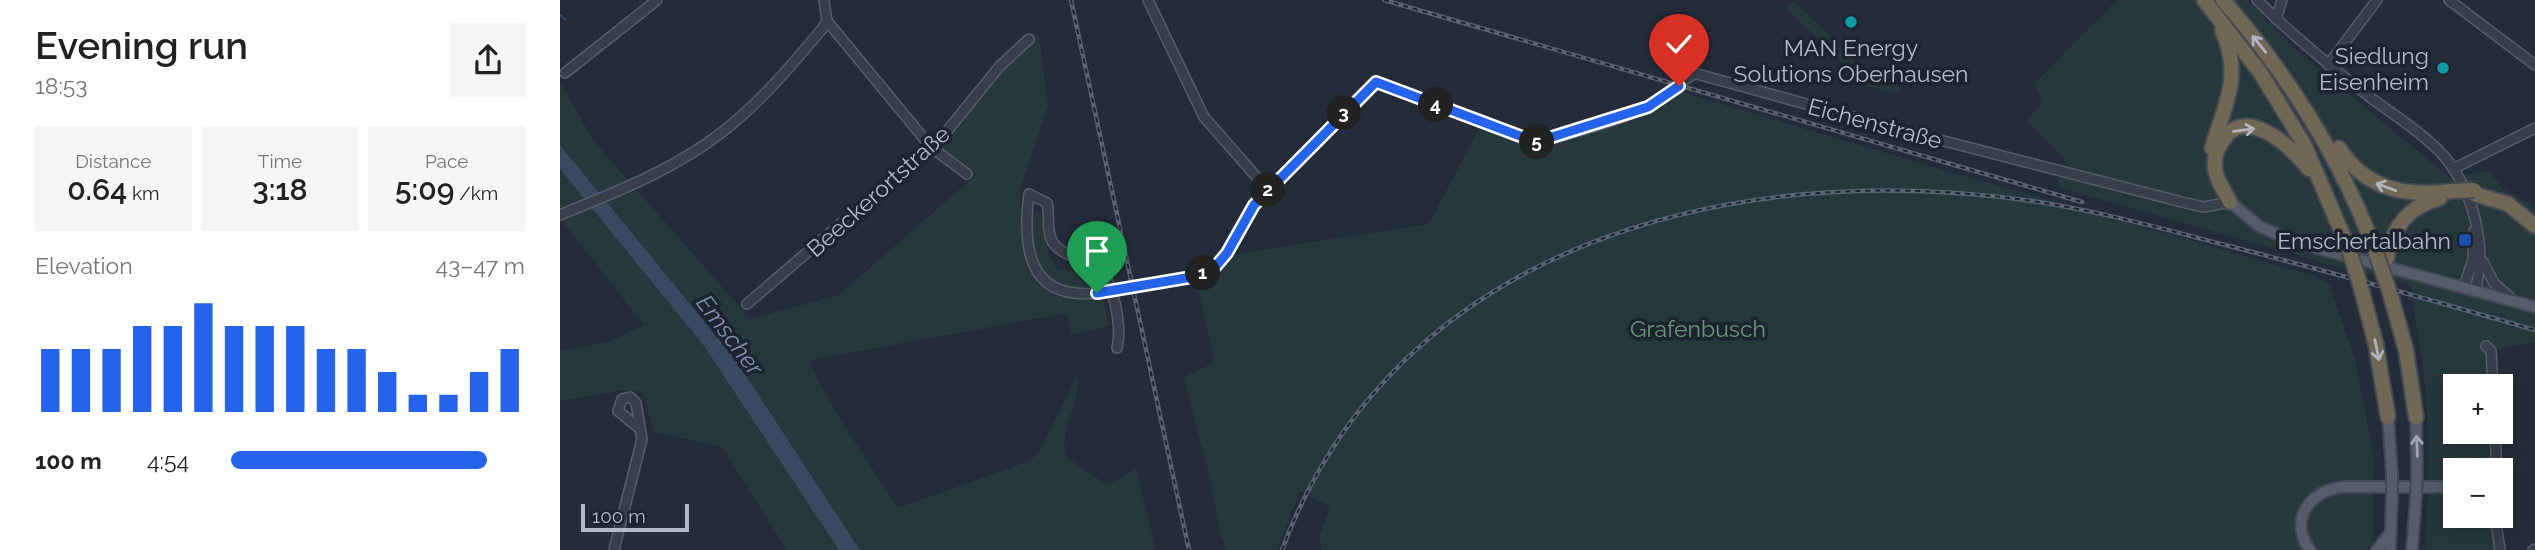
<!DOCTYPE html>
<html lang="en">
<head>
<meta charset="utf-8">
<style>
	body { margin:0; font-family:Raleway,sans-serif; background:#f6f6f6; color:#222; height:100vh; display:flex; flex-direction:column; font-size:26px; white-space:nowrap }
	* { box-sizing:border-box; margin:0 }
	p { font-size:23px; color:#767676 }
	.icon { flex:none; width:38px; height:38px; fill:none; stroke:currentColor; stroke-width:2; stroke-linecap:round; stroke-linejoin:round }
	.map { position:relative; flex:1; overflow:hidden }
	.panel { display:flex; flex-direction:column; background:#fff; width:560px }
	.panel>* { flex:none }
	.buttons { position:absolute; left:1883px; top:374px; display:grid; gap:14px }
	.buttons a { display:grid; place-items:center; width:70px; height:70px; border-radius:0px; background:#fff; box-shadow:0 4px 18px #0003; font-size:35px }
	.scale { position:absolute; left:21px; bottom:18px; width:108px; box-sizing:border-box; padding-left:7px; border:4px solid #b3b9c6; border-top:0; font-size:19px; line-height:24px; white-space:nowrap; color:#b3b9c6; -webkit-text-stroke:5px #1d242f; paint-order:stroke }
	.pin { position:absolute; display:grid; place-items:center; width:60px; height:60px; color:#fff; margin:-72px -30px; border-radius:50% 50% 50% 0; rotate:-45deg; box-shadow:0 0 7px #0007 }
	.pin .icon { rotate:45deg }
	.km { position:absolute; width:35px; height:35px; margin:-18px; border-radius:50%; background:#222; color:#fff; font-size:19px; line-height:35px; text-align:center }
	.round { display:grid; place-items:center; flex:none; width:74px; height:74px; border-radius:0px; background:#f6f6f6 }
	.head { display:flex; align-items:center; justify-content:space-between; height:119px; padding:0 35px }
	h1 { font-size:38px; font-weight:600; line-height:52px }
	.metrics { display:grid; grid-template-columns:repeat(3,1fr); gap:10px; height:119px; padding:7px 35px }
	.metrics div { display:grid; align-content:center; border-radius:0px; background:#f6f6f6; text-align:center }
	.metrics b { font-size:30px; font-weight:600 }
	.metrics small { font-size:19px; font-weight:400 }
	.metrics p { font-size:19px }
	.chart { height:196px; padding:14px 35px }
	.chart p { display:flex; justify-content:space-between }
	.chart svg { width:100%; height:126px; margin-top:7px; stroke:#2563eb; stroke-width:6 }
	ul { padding:0 35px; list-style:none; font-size:23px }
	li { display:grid; grid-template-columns:112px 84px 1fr; align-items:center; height:52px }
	li i { height:18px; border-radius:9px; background:#2563eb }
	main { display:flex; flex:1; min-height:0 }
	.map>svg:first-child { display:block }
</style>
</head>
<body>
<main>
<section class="panel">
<div class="head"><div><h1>Evening run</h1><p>18:53</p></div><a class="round"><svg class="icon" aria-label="share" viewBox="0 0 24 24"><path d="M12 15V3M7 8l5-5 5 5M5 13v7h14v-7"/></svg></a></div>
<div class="metrics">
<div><p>Distance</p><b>0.64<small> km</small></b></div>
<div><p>Time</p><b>3:18</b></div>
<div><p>Pace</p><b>5:09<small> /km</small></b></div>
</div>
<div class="chart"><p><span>Elevation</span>43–47 m</p>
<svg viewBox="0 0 160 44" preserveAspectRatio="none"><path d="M5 44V22M15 44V22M25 44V22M35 44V14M45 44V14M55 44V6M65 44V14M75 44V14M85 44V14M95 44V22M105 44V22M115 44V30M125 44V38M135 44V38M145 44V30M155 44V22"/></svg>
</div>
<ul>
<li><b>100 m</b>4:54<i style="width:87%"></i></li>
</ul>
</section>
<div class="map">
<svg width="1975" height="550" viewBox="0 0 1975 550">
	<rect width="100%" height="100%" fill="#242c3a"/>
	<!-- green -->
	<g fill="#26383b">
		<polygon points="1557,0 1688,0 1734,48 1888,176 1929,171 1942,188 1975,207 1975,342 1932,350 1931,387 1895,387 1895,432 1932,432 1933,471 1895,471 1895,516 1929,516 1934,550 1866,550 1869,441 1864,374 1850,284 1789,270 1497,187 1505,159 1467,121 1482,102 1474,84"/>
		<polygon points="1234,1 1298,64 1327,75 1342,90 1338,94 1306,86 1226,8"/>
		<path d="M479 36 488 105 460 189V207L481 213 487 250 497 270 531 272 540 284 549 326 511 335 507 313 250 360V364L276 413 338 508 467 462 478 454 517 375C521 409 499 421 506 457L547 485 576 469 596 550H300L175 359 0 145V82L33 140 190 319 279 295 415 176 379 147 471 38Z"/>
		<polygon points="1122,92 1380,169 1755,276 1769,284 1795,359 1814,458 1813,550 762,550 759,538 770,506 740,491 717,550 667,550 660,534 651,483 624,377 648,366 654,358 638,288 676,254 869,224 920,127 983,147 1090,110"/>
		<polygon points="0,169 144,346 279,550 227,550 162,447 94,432 82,391 63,390 0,401 0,351 52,341 84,325 0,218"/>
	</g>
	<!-- water -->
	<polygon fill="#3a4962" points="0,145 175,359 300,550 279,550 144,346 0,169"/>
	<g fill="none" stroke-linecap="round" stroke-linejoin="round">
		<!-- stream -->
		<polyline stroke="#3a4962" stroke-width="2" points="0,15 6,20"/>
		<!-- minor casing -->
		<g stroke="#565c68" stroke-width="12">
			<g id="minor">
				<polyline points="588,0 644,117 708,190"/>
				<path d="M1697 0C1733 36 1771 67 1811 98 1835 116 1863 133 1883 155 1913 190 1928 247 1915 290"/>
				<polyline points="1889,0 1975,65"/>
				<polyline points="1716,19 1722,0"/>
				<polyline points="267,21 371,147 407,174"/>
				<polyline points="1768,65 1817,0"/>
				<polyline points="5,73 97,0"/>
				<polyline points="1893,169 1975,128"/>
				<path d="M0 215C56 192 113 170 161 133 200 103 231 66 262 29L267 21 264 0"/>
				<polyline points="1923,262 1934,283 1953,300"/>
				<path d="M606 282 639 274 656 266 667 253 694 205 816 82 970 141 982 142C1018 130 1059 122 1093 104 1107 97 1125 75 1137 74L1337 129 1622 202 1644 207 1670 202"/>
				<polyline points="1904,287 1913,259 1914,231"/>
				<path d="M536 293C469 300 462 249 469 194L487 203C490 215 486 229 492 241 500 255 521 258 535 266 554 277 562 327 557 348"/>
				<polyline points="187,304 383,136 439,67 469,39"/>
				<polyline points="1926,346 1931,351 1933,387"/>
				<polyline points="1935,432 1937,471"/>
				<polyline points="1935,516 1940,550"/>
				<polyline points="54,550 82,439 76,403 70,397 62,399 58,411 79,428"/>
				<polyline points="1973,550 1975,549"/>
			</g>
		</g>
		<!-- major casing -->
		<g stroke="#414853" stroke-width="14">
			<g id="major">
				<polyline points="1670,202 1699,226 1731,241 1975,307"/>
				<polyline points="1828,417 1832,473"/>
				<polyline points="1856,417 1857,475"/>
				<path d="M1750 550C1728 520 1750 490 1783 487H1895"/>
				<polyline points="1817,550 1831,532"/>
				<polyline points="1830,550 1832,497"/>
				<polyline points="1852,550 1856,497"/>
			</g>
		</g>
		<!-- highway casing -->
		<g stroke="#434955" stroke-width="18">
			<g id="highway">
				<polyline points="1644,0 1700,72 1745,146 1788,247"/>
				<path d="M1663 0C1730 77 1782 159 1817 256"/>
				<path d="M1652 148C1665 103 1683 77 1662 30"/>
				<path d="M1779 148C1806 190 1846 197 1893 191"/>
				<polyline points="1914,194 1948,204 1975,226"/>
				<path d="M1670 202C1666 193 1658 183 1656 173 1653 162 1656 151 1662 142 1685 102 1732 148 1749 169"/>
				<path d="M1827 258C1833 226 1848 207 1880 198"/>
				<polyline points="1800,284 1816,345 1828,417"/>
				<polyline points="1830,293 1846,350 1856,417"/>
			</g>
		</g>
		<!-- minor -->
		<use href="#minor" stroke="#383f4b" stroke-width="9"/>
		<!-- major -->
		<use href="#major" stroke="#565d6a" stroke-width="10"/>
		<!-- highway -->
		<use href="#highway" stroke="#706755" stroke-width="14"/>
		<!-- rail casing -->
		<g stroke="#5a6271" stroke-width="4.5">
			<g id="rail">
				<polyline points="511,0 629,550"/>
				<polyline points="824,0 1522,202"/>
				<path d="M722 550C836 242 1176 158 1472 201 1540 211 1607 230 1673 247 1774 273 1875 301 1975 330"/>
			</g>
		</g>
		<!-- rail -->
		<use href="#rail" stroke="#1d242f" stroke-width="2" stroke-dasharray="5" stroke-linecap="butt"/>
		<!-- minor-bridge casing -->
		<g stroke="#565c68" stroke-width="12" stroke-linecap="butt">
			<polyline id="minor-bridge" points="536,293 606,282"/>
		</g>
		<!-- major-bridge casing -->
		<g stroke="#414853" stroke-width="14" stroke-linecap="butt">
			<g id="major-bridge">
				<polyline points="1832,497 1832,473"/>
				<polyline points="1856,497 1857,475"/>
			</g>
		</g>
		<!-- highway-bridge casing -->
		<g stroke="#434955" stroke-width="18" stroke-linecap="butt">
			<g id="highway-bridge">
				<polyline points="1893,191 1914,190"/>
				<polyline points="1788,247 1800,284"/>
				<polyline points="1817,256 1830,293"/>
			</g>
		</g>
		<!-- minor-bridge -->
		<use href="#minor-bridge" stroke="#383f4b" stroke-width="9"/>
		<!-- major-bridge -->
		<use href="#major-bridge" stroke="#565d6a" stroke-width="10"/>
		<!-- highway-bridge -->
		<use href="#highway-bridge" stroke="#706755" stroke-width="14"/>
	</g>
	<!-- one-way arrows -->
	<defs><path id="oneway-shaft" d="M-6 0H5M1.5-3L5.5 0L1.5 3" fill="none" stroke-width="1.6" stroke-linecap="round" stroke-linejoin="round" transform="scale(1.75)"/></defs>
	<g stroke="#b0b5c0">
		<use href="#oneway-shaft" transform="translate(1699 44) rotate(-129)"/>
		<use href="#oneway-shaft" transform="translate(1684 130) rotate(-8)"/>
		<use href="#oneway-shaft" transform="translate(1826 187) rotate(-160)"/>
		<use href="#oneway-shaft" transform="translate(1817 350) rotate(78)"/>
	</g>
	<use stroke="#a0a7b4" href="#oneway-shaft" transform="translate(1857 446) rotate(-92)"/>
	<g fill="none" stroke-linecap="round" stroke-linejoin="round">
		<!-- route casing -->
		<g stroke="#fff" stroke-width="14">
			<polyline id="route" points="537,293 632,277 656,266 667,253 694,205 816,82 976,142 1088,107 1119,86"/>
		</g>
		<!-- route -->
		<use href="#route" stroke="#2563eb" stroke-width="9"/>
	</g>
	<!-- markers -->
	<g fill="#0f9aa8" stroke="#1d242f" stroke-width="2.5">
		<circle cx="1291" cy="22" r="7"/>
		<circle cx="1883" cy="68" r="7"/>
	</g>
	<rect fill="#1a4fb4" stroke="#1d242f" stroke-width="2.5" x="1898" y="233" width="14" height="14" rx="3.5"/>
	<g text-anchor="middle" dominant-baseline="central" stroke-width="7" stroke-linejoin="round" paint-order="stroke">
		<!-- poi labels -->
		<g font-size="23" fill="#b3b9c6" stroke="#1d242f" text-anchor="end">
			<text x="1291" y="47" text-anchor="middle">MAN Energy<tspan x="1291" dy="26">Solutions Oberhausen</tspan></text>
			<text x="1869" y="55">Siedlung<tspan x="1869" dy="26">Eisenheim</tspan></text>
			<text x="1891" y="240">Emschertalbahn</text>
		</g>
		<!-- street labels -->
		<g font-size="23" fill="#b3b9c6" stroke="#1d242f">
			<text transform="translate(1315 123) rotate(15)">Eichenstraße</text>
			<text transform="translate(318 191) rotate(-42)">Beeckerortstraße</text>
		</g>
		<!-- park labels -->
		<g font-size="23" fill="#6c9678" stroke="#1d242f">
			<text x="1138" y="328">Grafenbusch</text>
		</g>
		<!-- water labels -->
		<g font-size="24" font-style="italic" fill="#7c8eac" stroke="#1d242f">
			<text transform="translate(170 335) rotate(53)">Emscher</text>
		</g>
	</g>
</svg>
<div class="buttons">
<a>+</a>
<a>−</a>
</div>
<div class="scale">100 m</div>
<div class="pin" style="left:537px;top:293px;background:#1e9e55"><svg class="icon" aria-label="arrive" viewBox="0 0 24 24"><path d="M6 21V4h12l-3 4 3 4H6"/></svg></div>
<div class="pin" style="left:1119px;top:86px;background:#d93025"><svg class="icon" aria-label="check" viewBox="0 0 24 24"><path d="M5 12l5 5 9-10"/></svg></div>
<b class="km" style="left:643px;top:273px">1</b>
<b class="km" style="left:708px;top:190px">2</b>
<b class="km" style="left:784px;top:113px">3</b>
<b class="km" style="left:876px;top:105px">4</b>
<b class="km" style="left:977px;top:142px">5</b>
</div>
</main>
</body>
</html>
